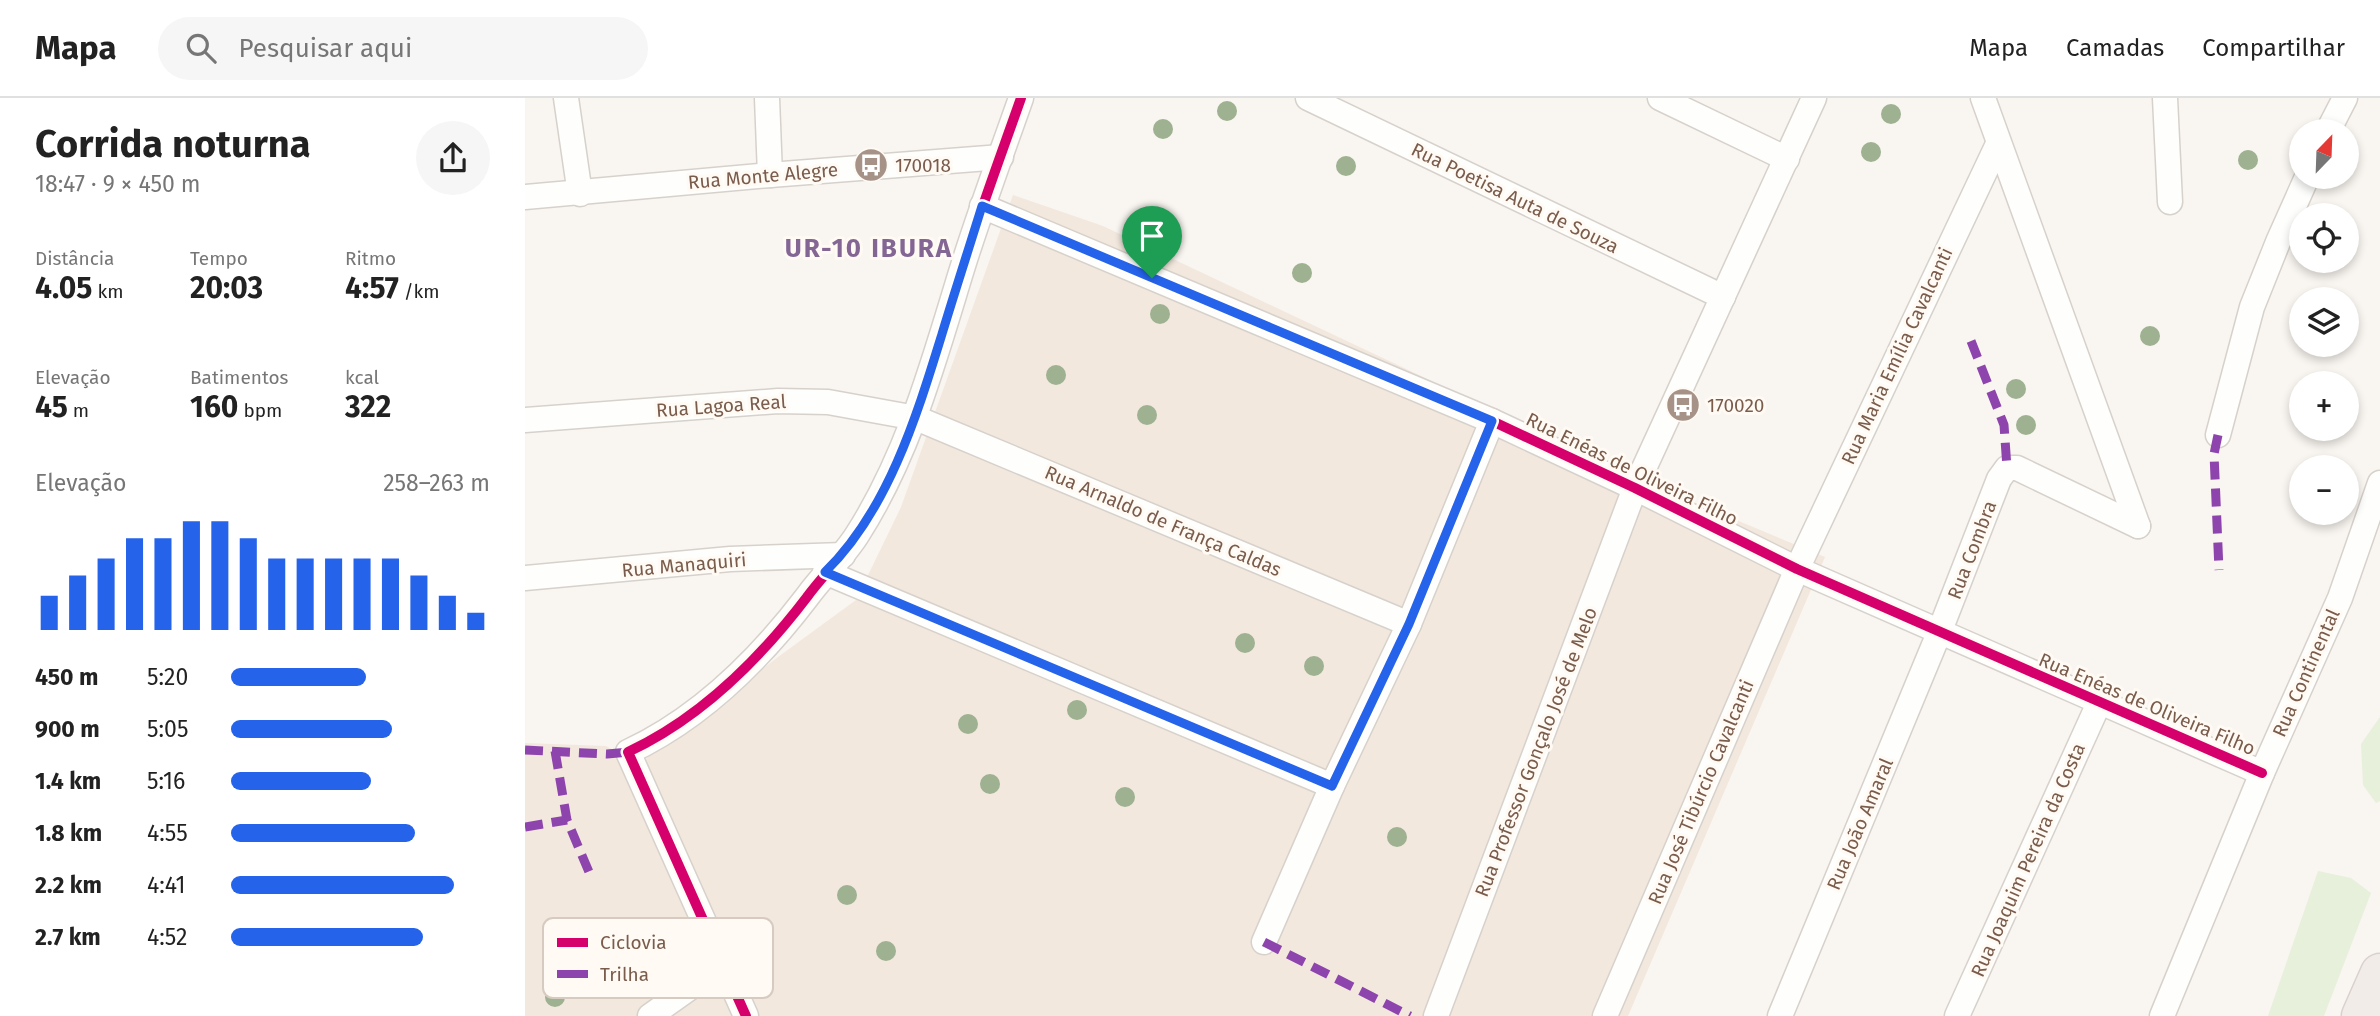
<!DOCTYPE html>
<html lang="pt">
<head>
<meta charset="utf-8">
<style>
	body { margin:0; font-family:"Fira Sans",sans-serif; background:#f6f6f6; color:#222; height:100vh; display:flex; flex-direction:column; font-size:26px; white-space:nowrap }
	* { box-sizing:border-box; margin:0 }
	p { font-size:23px; color:#767676 }
	.icon { flex:none; width:38px; height:38px; fill:none; stroke:currentColor; stroke-width:2; stroke-linecap:round; stroke-linejoin:round }
	.map { position:relative; flex:1; overflow:hidden }
	.sheet { display:flex; flex-direction:column; background:#fff; width:525px }
	.sheet>* { flex:none }
	.needle { width:46px; rotate:23deg }
	.tools { position:absolute; left:1764px; top:21px; display:grid; gap:14px }
	.tools a { display:grid; place-items:center; width:70px; height:70px; border-radius:50%; background:#fff; box-shadow:0 4px 10px #0003; font-size:35px }
	.pin { position:absolute; display:grid; place-items:center; width:60px; height:60px; color:#fff; margin:-72px -30px; border-radius:50% 50% 50% 0; rotate:-45deg; box-shadow:0 0 7px #0007 }
	.pin .icon { rotate:45deg }
	.round { display:grid; place-items:center; flex:none; width:74px; height:74px; border-radius:37px; background:#f6f6f6 }
	.headline { display:flex; align-items:center; justify-content:space-between; height:119px; padding:0 35px }
	h1 { font-size:38px; font-weight:700; line-height:52px }
	.figures { display:grid; grid-template-columns:repeat(3,1fr); gap:10px; height:119px; padding:7px 35px }
	.figures div { display:grid; align-content:center }
	.figures b { font-size:30px; font-weight:700 }
	.figures small { font-size:19px; font-weight:400 }
	.figures p { font-size:19px }
	.chart { height:196px; padding:14px 35px }
	.chart p { display:flex; justify-content:space-between }
	.chart svg { width:100%; height:126px; margin-top:7px; stroke:#2563eb; stroke-width:6 }
	ul { padding:0 35px; list-style:none; font-size:23px }
	li { display:grid; grid-template-columns:112px 84px 1fr; align-items:center; height:52px }
	li i { height:18px; border-radius:9px; background:#2563eb }
	header { display:flex; align-items:center; gap:42px; box-sizing:border-box; height:98px; padding:0 35px; background:#fff; border-bottom:2px solid #e0e0e0 }
	header strong { font-size:33px }
	nav { display:flex; gap:38px; margin-inline-start:auto; font-size:24px }
	.search { width:490px; height:63px; background:#f6f6f6; display:flex; align-items:center; gap:18px; box-sizing:border-box; padding:0 24px; border-radius:38px; color:#767676; font-size:26px }
	main { display:flex; flex:1; min-height:0 }
	.map>svg:first-child { display:block }
</style>
</head>
<body>
<header>
<strong>Mapa</strong>
<div class="search"><svg class="icon" aria-label="search" viewBox="0 0 24 24"><circle cx="10" cy="10" r="6"/><path d="M15 15l6 6"/></svg>Pesquisar aqui</div>
<nav><a>Mapa</a><a>Camadas</a><a>Compartilhar</a></nav>
</header>
<main>
<section class="sheet">
<div class="headline"><div><h1>Corrida noturna</h1><p>18:47 · 9 × 450 m</p></div><a class="round"><svg class="icon" aria-label="share" viewBox="0 0 24 24"><path d="M12 15V3M7 8l5-5 5 5M5 13v7h14v-7"/></svg></a></div>
<div class="figures">
<div><p>Distância</p><b>4.05<small> km</small></b></div>
<div><p>Tempo</p><b>20:03</b></div>
<div><p>Ritmo</p><b>4:57<small> /km</small></b></div>
</div>
<div class="figures">
<div><p>Elevação</p><b>45<small> m</small></b></div>
<div><p>Batimentos</p><b>160<small> bpm</small></b></div>
<div><p>kcal</p><b>322</b></div>
</div>
<div class="chart"><p><span>Elevação</span>258–263 m</p>
<svg viewBox="0 0 160 44" preserveAspectRatio="none"><path d="M5 44V32M15 44V25M25 44V19M35 44V12M45 44V12M55 44V6M65 44V6M75 44V12M85 44V19M95 44V19M105 44V19M115 44V19M125 44V19M135 44V25M145 44V32M155 44V38"/></svg>
</div>
<ul>
<li><b>450 m</b>5:20<i style="width:52%"></i></li>
<li><b>900 m</b>5:05<i style="width:62%"></i></li>
<li><b>1.4 km</b>5:16<i style="width:54%"></i></li>
<li><b>1.8 km</b>4:55<i style="width:71%"></i></li>
<li><b>2.2 km</b>4:41<i style="width:86%"></i></li>
<li><b>2.7 km</b>4:52<i style="width:74%"></i></li>
</ul>
</section>
<div class="map">
<svg width="1855" height="918" viewBox="0 0 1855 918">
	<rect width="100%" height="100%" fill="#f9f5f0"/>
	<!-- residential -->
	<polygon fill="#f2e8de" points="488,97 578,128 1125,386 1300,459 1103,918 0,918 0,645 81,648 114,666 253,559 331,502 376,409"/>
	<!-- green -->
	<g fill="#e7f0db">
		<polygon points="1855,619 1855,703 1851,705 1838,687 1836,646"/>
		<polygon points="1793,773 1826,780 1846,795 1799,918 1743,918"/>
	</g>
	<g fill="none" stroke-linecap="round" stroke-linejoin="round">
		<!-- minor casing -->
		<g stroke="#d7d1cb" stroke-width="27">
			<g id="minor">
				<polyline points="41,0 55,96"/>
				<polyline points="242,0 245,77"/>
				<polyline points="783,0 1198,199"/>
				<polyline points="1135,0 1262,61"/>
				<polyline points="1458,0 1613,428"/>
				<polyline points="1640,0 1645,104"/>
				<polyline points="1803,33 1820,0"/>
				<polyline points="0,99 245,77 476,59"/>
				<polyline points="457,108 967,323 1110,390 1272,471 1737,675"/>
				<polyline points="0,322 253,303 303,304 391,320 884,526"/>
				<polyline points="1693,337 1727,209 1753,144 1782,79"/>
				<polyline points="300,474 807,688"/>
				<polyline points="0,480 205,461 318,457"/>
				<polyline points="739,844 807,688 884,526 967,323"/>
				<polyline points="125,918 197,867"/>
				<path d="M221 918 103 654C176 620 234 562 282 499 298 477 318 459 332 437 384 356 409 262 437 171 455 113 476 57 496 0"/>
				<polyline points="911,918 1110,390 1289,0"/>
				<polyline points="1080,918 1272,471 1473,46"/>
				<polyline points="1255,918 1414,535 1474,381 1482,370 1492,370 1613,428"/>
				<polyline points="1432,918 1574,605"/>
				<polyline points="1637,918 1737,675 1815,500 1855,385"/>
			</g>
		</g>
		<!-- trunk casing -->
		<g stroke="#dad1cc" stroke-width="41">
			<polyline id="trunk" points="1836,918 1855,875"/>
		</g>
		<!-- minor -->
		<use href="#minor" stroke="#fefefd" stroke-width="24"/>
		<!-- trunk -->
		<use href="#trunk" stroke="#f2ece8" stroke-width="38"/>
		<!-- quiet -->
		<g stroke="#8e44ad" stroke-width="9" stroke-dasharray="18 9" stroke-linecap="butt">
			<polyline points="1446,243 1479,327 1482,370"/>
			<polyline points="1693,337 1689,356 1694,472"/>
			<polyline points="0,652 82,656 103,654"/>
			<polyline points="30,653 42,722 64,774"/>
			<polyline points="0,729 42,722"/>
			<polyline points="739,844 885,918"/>
		</g>
		<!-- cycleway casing -->
		<g stroke="#fffaf3" stroke-width="15">
			<g id="cycleway">
				<polyline points="457,108 967,323 1110,390 1272,471 1737,675"/>
				<path d="M221 918 103 654C176 620 234 562 282 499 298 477 318 459 332 437 384 356 409 262 437 171 455 113 476 57 496 0"/>
			</g>
		</g>
		<!-- cycleway -->
		<use href="#cycleway" stroke="#d6006c" stroke-width="10"/>
	</g>
	<!-- trees -->
	<g fill="#9eb190">
		<circle cx="702" cy="13" r="10"/>
		<circle cx="1366" cy="16" r="10"/>
		<circle cx="638" cy="31" r="10"/>
		<circle cx="1346" cy="54" r="10"/>
		<circle cx="1723" cy="62" r="10"/>
		<circle cx="821" cy="68" r="10"/>
		<circle cx="777" cy="175" r="10"/>
		<circle cx="635" cy="216" r="10"/>
		<circle cx="1625" cy="238" r="10"/>
		<circle cx="531" cy="277" r="10"/>
		<circle cx="1491" cy="291" r="10"/>
		<circle cx="622" cy="317" r="10"/>
		<circle cx="1501" cy="327" r="10"/>
		<circle cx="720" cy="545" r="10"/>
		<circle cx="789" cy="568" r="10"/>
		<circle cx="552" cy="612" r="10"/>
		<circle cx="443" cy="626" r="10"/>
		<circle cx="465" cy="686" r="10"/>
		<circle cx="600" cy="699" r="10"/>
		<circle cx="872" cy="739" r="10"/>
		<circle cx="322" cy="797" r="10"/>
		<circle cx="361" cy="853" r="10"/>
		<circle cx="30" cy="899" r="10"/>
	</g>
	<g fill="none" stroke-linecap="round" stroke-linejoin="round">
		<!-- route casing -->
		<g stroke="#fff" stroke-width="14">
			<path id="route" d="M457 108 967 323 884 526 807 688 300 474C363 413 392 317 417 236 430 193 444 150 457 108Z"/>
		</g>
		<!-- route -->
		<use href="#route" stroke="#2563eb" stroke-width="9"/>
	</g>
	<!-- icons -->
	<defs>
		<g id="bus-disc" transform="scale(1.75)"><circle r="9.5" fill="#a69286" stroke="#fffaf3"/><path d="M-5-6H5V4H4V6H2V4H-2V6H-4V4H-5ZM-3.5-4V0h7V-4ZM-3.5 1.2v1.5H-2V1.2ZM2 1.2v1.5H3.5V1.2Z" fill="#fff"/></g>
	</defs>
	<g fill-rule="evenodd">
		<use href="#bus-disc" x="346" y="67"/>
		<use href="#bus-disc" x="1158" y="307"/>
	</g>
	<g text-anchor="middle" dominant-baseline="central" stroke-width="6" stroke-linejoin="round" paint-order="stroke">
		<!-- poi labels -->
		<g font-size="19" fill="#7a5c4d" stroke="#fffaf3" text-anchor="start">
			<text x="370" y="67">170018</text>
			<text x="1182" y="307">170020</text>
		</g>
		<!-- street labels -->
		<g font-size="19" fill="#7a5c4d" stroke="#fffaf3">
			<text transform="translate(238 78) rotate(-5)">Rua Monte Alegre</text>
			<text transform="translate(990 100) rotate(26)">Rua Poetisa Auta de Souza</text>
			<text transform="translate(1372 258) rotate(-65)">Rua Maria Emília Cavalcanti</text>
			<text transform="translate(196 308) rotate(-4)">Rua Lagoa Real</text>
			<text transform="translate(1107 371) rotate(26)">Rua Enéas de Oliveira Filho</text>
			<text transform="translate(638 423) rotate(23)">Rua Arnaldo de França Caldas</text>
			<text transform="translate(1447 452) rotate(-69)">Rua Combra</text>
			<text transform="translate(159 467) rotate(-5)">Rua Manaquiri</text>
			<text transform="translate(1781 575) rotate(-66)">Rua Continental</text>
			<text transform="translate(1622 606) rotate(23)">Rua Enéas de Oliveira Filho</text>
			<text transform="translate(1011 654) rotate(-69)">Rua Professor Gonçalo José de Melo</text>
			<text transform="translate(1176 694) rotate(-67)">Rua José Tibúrcio Cavalcanti</text>
			<text transform="translate(1335 726) rotate(-67)">Rua João Amaral</text>
			<text transform="translate(1503 762) rotate(-66)">Rua Joaquim Pereira da Costa</text>
		</g>
		<!-- district labels -->
		<g font-size="26" font-weight="bold" letter-spacing="2" fill="#846695" stroke="#fffaf3">
			<text x="344" y="150">UR-10 IBURA</text>
		</g>
	</g>
	<!-- legend -->
	<rect x="18" y="820" width="230" height="80" rx="10" fill="#fffaf3" stroke="#d7cbc1" stroke-width="2"/>
	<rect x="32" y="840" width="31" height="9" fill="#d6006c"/>
	<rect x="32" y="872" width="31" height="8" fill="#8e44ad"/>
	<g font-size="19" fill="#7a5c4d">
		<text x="75" y="851">Ciclovia</text>
		<text x="75" y="883">Trilha</text>
	</g>
</svg>
<div class="tools">
<a><svg class="needle" viewBox="-14 -14 28 28"><path d="M0-13l5 13h-10z" fill="#e53935"/><path d="M0 13l5-13h-10z" fill="#767676"/></svg></a>
<a><svg class="icon" aria-label="locate" viewBox="0 0 24 24"><circle cx="12" cy="12" r="6"/><path d="M12 2v4M12 18v4M2 12h4M18 12h4"/></svg></a>
<a><svg class="icon" aria-label="layers" viewBox="0 0 24 24"><path d="M12 4l9 5-9 5-9-5zM3 14l9 5 9-5"/></svg></a>
<a>+</a>
<a>−</a>
</div>
<div class="pin" style="left:627px;top:180px;background:#1e9e55"><svg class="icon" aria-label="arrive" viewBox="0 0 24 24"><path d="M6 21V4h12l-3 4 3 4H6"/></svg></div>
</div>
</main>
</body>
</html>
